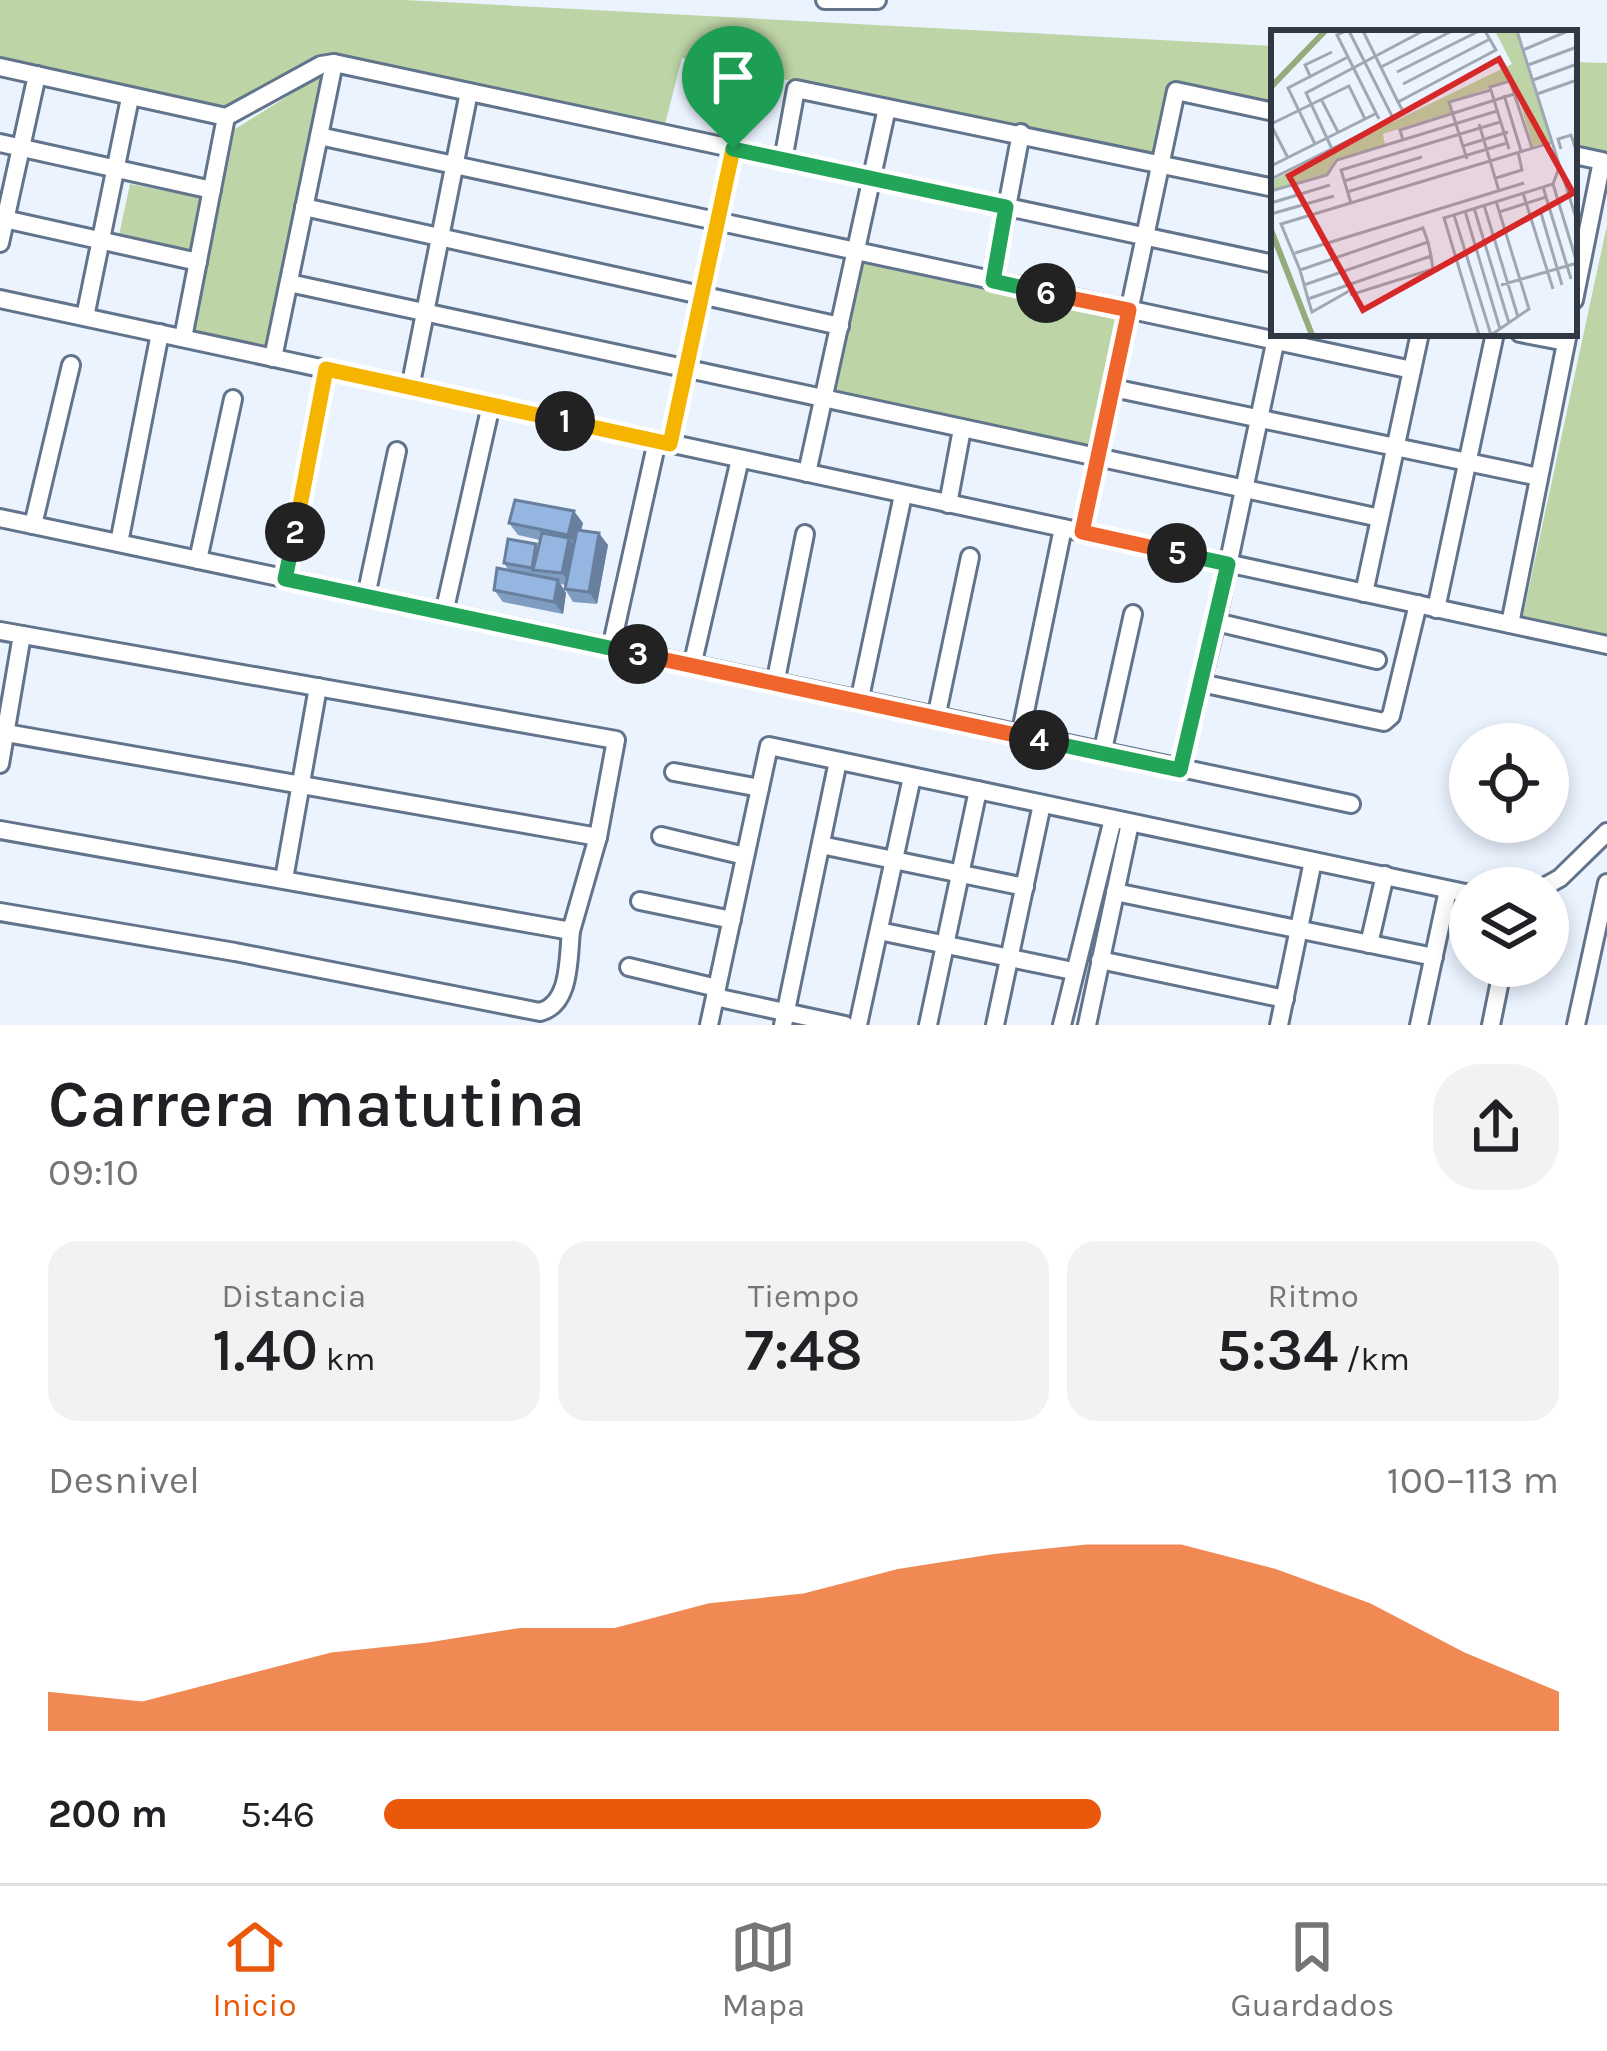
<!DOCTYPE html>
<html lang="es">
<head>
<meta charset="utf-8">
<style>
	body { margin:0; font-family:Karla,sans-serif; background:#f2f2f2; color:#202124; height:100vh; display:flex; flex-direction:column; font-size:45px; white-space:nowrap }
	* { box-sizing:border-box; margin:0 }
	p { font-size:39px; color:#757577 }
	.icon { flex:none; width:66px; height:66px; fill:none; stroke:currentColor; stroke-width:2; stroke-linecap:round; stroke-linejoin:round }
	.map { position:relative; height:1025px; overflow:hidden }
	.panel { display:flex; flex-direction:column; background:#fff; flex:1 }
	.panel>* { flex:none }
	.buttons { position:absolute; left:1449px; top:723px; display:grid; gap:24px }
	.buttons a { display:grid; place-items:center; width:120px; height:120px; border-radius:50%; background:#fff; box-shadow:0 6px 18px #0003; font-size:60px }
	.pin { position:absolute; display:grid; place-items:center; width:102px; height:102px; color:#fff; margin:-123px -51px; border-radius:50% 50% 50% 0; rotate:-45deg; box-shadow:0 0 12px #0007 }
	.pin .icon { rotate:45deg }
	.km { position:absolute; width:60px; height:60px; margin:-30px; border-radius:50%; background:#222; color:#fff; font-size:33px; line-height:60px; text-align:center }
	.round { display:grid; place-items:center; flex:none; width:126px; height:126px; border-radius:48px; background:#f2f2f2 }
	.headline { display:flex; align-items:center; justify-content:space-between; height:204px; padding:0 48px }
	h1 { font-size:66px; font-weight:600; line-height:90px }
	.stats { display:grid; grid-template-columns:repeat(3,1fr); gap:18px; height:204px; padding:12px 48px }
	.stats div { display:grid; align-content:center; border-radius:30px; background:#f2f2f2; text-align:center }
	.stats b { font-size:60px; font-weight:600 }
	.stats small { font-size:33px; font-weight:400 }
	.stats p { font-size:33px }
	.chart { height:336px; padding:24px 48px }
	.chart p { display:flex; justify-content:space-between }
	.chart svg { width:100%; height:216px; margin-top:12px; fill:#ea580c; opacity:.7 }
	ul { padding:0 48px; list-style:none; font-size:39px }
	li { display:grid; grid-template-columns:192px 144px 1fr; align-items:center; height:90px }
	li i { height:30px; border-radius:15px; background:#ea580c }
	.tabs { display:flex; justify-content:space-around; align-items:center; height:168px; border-top:3px solid #e0e0e0; background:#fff; font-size:33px; color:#757577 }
	.tabs a { display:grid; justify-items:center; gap:6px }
	.tabs .selected { color:#ea580c }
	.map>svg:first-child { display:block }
</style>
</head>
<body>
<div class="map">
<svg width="1607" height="1025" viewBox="0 0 1607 1025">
	<rect width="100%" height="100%" fill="#ebf3ff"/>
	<!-- green -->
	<g fill="#bdd4a6">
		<polygon points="0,0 404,0 1274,46 1274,107 1173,85 1158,158 682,58 664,128 323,56 232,113 0,62"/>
		<polygon points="1574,62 1607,63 1607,156 1574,150"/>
		<polygon points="320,76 326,76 269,347 194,331 235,129"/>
		<polygon points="130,184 205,198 193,256 118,240"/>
		<polygon points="1607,225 1607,637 1522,620"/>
		<polygon points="862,263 1122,320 1094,449 832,393"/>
	</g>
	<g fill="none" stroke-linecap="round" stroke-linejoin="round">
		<!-- minor casing -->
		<g stroke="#61748c" stroke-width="22">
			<g id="minor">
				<polyline points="825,0 877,0"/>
				<polyline points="0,67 226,117 321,65 334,63 1274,264"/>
				<polyline points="319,136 334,63"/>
				<polyline points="0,143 212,190"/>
				<polyline points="1574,155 1602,161 1574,300"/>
				<polyline points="783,160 796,89 1274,188"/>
				<polyline points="304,207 840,326"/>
				<polyline points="0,218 198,262"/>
				<polyline points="0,243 37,75"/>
				<polyline points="993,281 1021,133"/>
				<polyline points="289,283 1380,518"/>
				<polyline points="0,299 1607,645"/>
				<polyline points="85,317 130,98"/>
				<polyline points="1520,333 1566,342"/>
				<polyline points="183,338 226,117"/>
				<polyline points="273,358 319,136 1412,370"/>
				<polyline points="410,388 469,92"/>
				<polyline points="1113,388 1539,477"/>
				<polyline points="670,444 733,149"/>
				<polyline points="807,473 887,108"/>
				<polyline points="948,504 962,429"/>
				<polyline points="0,518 1351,804"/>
				<polyline points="33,525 71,365"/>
				<polyline points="1082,532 1176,91 1274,112"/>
				<polyline points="119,543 160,333"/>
				<polyline points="198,560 233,399"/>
				<polyline points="285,579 326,369"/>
				<polyline points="1364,593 1420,333"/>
				<polyline points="366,596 397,451"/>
				<polyline points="1436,609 1495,333"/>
				<polyline points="444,613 491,405"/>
				<polyline points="1216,622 1377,660"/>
				<polyline points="1510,624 1568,333"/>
				<polyline points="0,631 616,740 598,837 0,732"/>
				<polyline points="611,648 657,441"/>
				<polyline points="692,666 740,459"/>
				<polyline points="1201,683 1384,722 1391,716 1418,604"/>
				<polyline points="775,684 805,534"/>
				<polyline points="859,702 903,495"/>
				<polyline points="936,718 970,557"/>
				<polyline points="1020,736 1063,528"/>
				<polyline points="1102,754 1133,614"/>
				<polyline points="0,764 22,635"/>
				<polyline points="1180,770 1216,622 1277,334"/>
				<polyline points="674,772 760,788"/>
				<polyline points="0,830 571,931 598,837"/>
				<polyline points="661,836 745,856"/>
				<polyline points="821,845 1025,887"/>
				<polyline points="284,879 318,687"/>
				<polyline points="1542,888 1560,878 1607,832"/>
				<polyline points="1115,892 1434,957"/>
				<polyline points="640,901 732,920"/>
				<path d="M0 912 235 952 540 1012C571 1004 568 958 571 931"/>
				<polyline points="879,931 1073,971"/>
				<polyline points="1369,944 1385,875"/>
				<polyline points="1100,960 1285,999"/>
				<polyline points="629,967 717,988"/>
				<polyline points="715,997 845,1025"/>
				<polyline points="709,1025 769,746 1470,894"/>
				<polyline points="783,1025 838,761"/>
				<polyline points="858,1025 912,777"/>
				<polyline points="928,1025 978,790"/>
				<polyline points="995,1025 1042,804"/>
				<polyline points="1062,1025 1113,819"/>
				<polyline points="1087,1025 1130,823"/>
				<polyline points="1279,1025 1313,861"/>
				<polyline points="1419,1025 1448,890"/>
				<polyline points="1491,1025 1503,966"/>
				<polyline points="1576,1025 1607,883"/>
			</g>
		</g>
		<!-- minor -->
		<use href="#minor" stroke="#fff" stroke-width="16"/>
	</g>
	<!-- wall -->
	<polygon fill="#7f9dc1" points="509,523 583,523 581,530 608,545 597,604 573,602 565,589 566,585 560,584 566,593 563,614 503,602 494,590 509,571 504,563 538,547 540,540 518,535"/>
	<!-- shaded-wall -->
	<g fill="#687f9d">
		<polygon points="574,511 583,523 577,547 568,535"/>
		<polygon points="599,533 608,545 597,604 589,592"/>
		<polygon points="569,538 577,550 571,585 562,573"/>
		<polygon points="558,580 566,593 563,614 554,602"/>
	</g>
	<!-- building -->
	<g fill="#94b6e0" stroke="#687f9d" stroke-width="3">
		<polygon points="515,500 574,511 568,535 509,523"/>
		<polygon points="577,530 599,533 589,592 565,589"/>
		<polygon points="542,533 569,538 562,573 533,570"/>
		<polygon points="508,539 536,544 532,568 504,563"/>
		<polygon points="497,568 558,580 554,602 494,590"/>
	</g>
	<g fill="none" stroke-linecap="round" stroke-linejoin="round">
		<!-- split-1 casing -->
		<g stroke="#fff" stroke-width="24">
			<polyline id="split-1" points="565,421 670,444 733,149"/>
		</g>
		<!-- split-2 casing -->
		<g stroke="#fff" stroke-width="24">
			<polyline id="split-2" points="295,532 326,369 565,421"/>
		</g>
		<!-- split-3 casing -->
		<g stroke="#fff" stroke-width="24">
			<polyline id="split-3" points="295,532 285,579 638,654"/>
		</g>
		<!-- split-4 casing -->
		<g stroke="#fff" stroke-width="24">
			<polyline id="split-4" points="638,654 1039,740"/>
		</g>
		<!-- split-5 casing -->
		<g stroke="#fff" stroke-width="24">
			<polyline id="split-5" points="1039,740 1180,770 1228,564 1177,553"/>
		</g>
		<!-- split-6 casing -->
		<g stroke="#fff" stroke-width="24">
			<polyline id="split-6" points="1046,293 1129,310 1082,532 1177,553"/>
		</g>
		<!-- split-7 casing -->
		<g stroke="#fff" stroke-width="24">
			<polyline id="split-7" points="733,149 1006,207 993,281 1046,293"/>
		</g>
		<!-- split-1 -->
		<use href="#split-1" stroke="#f5b400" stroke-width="15"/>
		<!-- split-2 -->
		<use href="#split-2" stroke="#f5b400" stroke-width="15"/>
		<!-- split-3 -->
		<use href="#split-3" stroke="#22a559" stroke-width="15"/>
		<!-- split-4 -->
		<use href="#split-4" stroke="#f0652b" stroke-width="15"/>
		<!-- split-5 -->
		<use href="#split-5" stroke="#22a559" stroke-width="15"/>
		<!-- split-6 -->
		<use href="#split-6" stroke="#f0652b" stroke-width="15"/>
		<!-- split-7 -->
		<use href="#split-7" stroke="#22a559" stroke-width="15"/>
	</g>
	<!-- overview -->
	<g transform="translate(1271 30)">
		<rect width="306" height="306" fill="#ebf3ff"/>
		<path d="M224 1H245L281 111 262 116 242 50 178 72 181 82 112 104 114 114 64 130 56 144 0 161V151L241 34Z" fill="#bdd4a6"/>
		<path fill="none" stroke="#94ab7c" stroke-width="6" d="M0 57 54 1M0 200 41 305"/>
		<path fill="none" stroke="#a0a8b4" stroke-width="3" d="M75 1 66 5 108 89M78 1 122 88M92 1 127 72 225 20 214 1M246 1 306 191M252 20 297 1M257 35 306 17M110 37 181 1M126 42 208 1M40 48 34 35 61 22M262 50 306 34M132 54 219 9M266 64 306 50M233 65 250 121M50 69 67 102M0 94 78 56 94 89M208 94 228 161M0 95 17 128M132 110 129 100 243 64M44 114 17 58 77 27M192 116 237 102M61 119 35 63 152 1M238 119 219 57 239 51 261 118M290 119 287 109 300 105 306 123M196 129 178 72 220 60M0 136 106 83M225 148 251 140 247 122M0 149 133 83 127 72M73 151 151 127M282 154 306 233M272 157 300 249M0 161 56 145 66 130 226 81M76 162 236 113M252 163 282 259M0 173 59 155M80 173 70 140 229 92M213 175 247 287M203 178 238 293M194 181 229 299M228 182 275 167M270 183 291 255M0 184 63 166M183 185 220 305M24 223 253 153M29 240 10 194 282 112M33 255 157 212 152 198 29 240 37 269 160 226 157 212M230 255 306 233M79 265 162 239 160 226M37 269 41 282 78 261M208 305 173 188 282 154 289 135M220 305 258 279 225 171"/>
		<path fill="#d62828" fill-opacity="0.15" stroke="#d62828" stroke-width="6" d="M228 29 302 163 92 280 18 146Z"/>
		<rect width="306" height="306" fill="none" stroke="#2f3843" stroke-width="6"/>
	</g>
</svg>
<div class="buttons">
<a><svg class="icon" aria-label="locate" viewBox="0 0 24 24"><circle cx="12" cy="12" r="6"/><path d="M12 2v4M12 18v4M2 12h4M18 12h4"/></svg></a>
<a><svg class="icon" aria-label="layers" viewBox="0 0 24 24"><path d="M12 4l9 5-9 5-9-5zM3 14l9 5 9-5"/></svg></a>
</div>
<div class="pin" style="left:733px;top:149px;background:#1e9e55"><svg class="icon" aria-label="arrive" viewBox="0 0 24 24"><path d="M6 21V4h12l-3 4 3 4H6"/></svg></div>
<b class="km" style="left:565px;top:421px">1</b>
<b class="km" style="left:295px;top:532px">2</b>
<b class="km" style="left:638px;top:654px">3</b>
<b class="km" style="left:1039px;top:740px">4</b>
<b class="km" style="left:1177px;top:553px">5</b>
<b class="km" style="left:1046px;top:293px">6</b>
</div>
<section class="panel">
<div class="headline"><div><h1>Carrera matutina</h1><p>09:10</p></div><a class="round"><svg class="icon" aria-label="share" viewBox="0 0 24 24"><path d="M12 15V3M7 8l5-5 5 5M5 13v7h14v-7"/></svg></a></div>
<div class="stats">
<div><p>Distancia</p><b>1.40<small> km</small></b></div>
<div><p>Tiempo</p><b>7:48</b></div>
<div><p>Ritmo</p><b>5:34<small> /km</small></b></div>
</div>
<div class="chart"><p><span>Desnivel</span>100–113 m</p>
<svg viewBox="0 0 160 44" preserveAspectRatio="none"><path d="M0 44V36L10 38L20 33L30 28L40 26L50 23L60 23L70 18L80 16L90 11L100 8L110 6L120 6L130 11L140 18L150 28L160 36V44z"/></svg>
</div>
<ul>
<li><b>200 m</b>5:46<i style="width:61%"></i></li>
</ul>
</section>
<nav class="tabs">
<a class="selected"><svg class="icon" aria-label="home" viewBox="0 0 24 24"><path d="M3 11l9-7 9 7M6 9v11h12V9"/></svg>Inicio</a>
<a><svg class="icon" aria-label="map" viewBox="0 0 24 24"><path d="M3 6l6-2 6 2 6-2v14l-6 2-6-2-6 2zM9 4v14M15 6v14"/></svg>Mapa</a>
<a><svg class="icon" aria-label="saved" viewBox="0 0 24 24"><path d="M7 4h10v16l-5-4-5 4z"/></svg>Guardados</a>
</nav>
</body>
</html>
